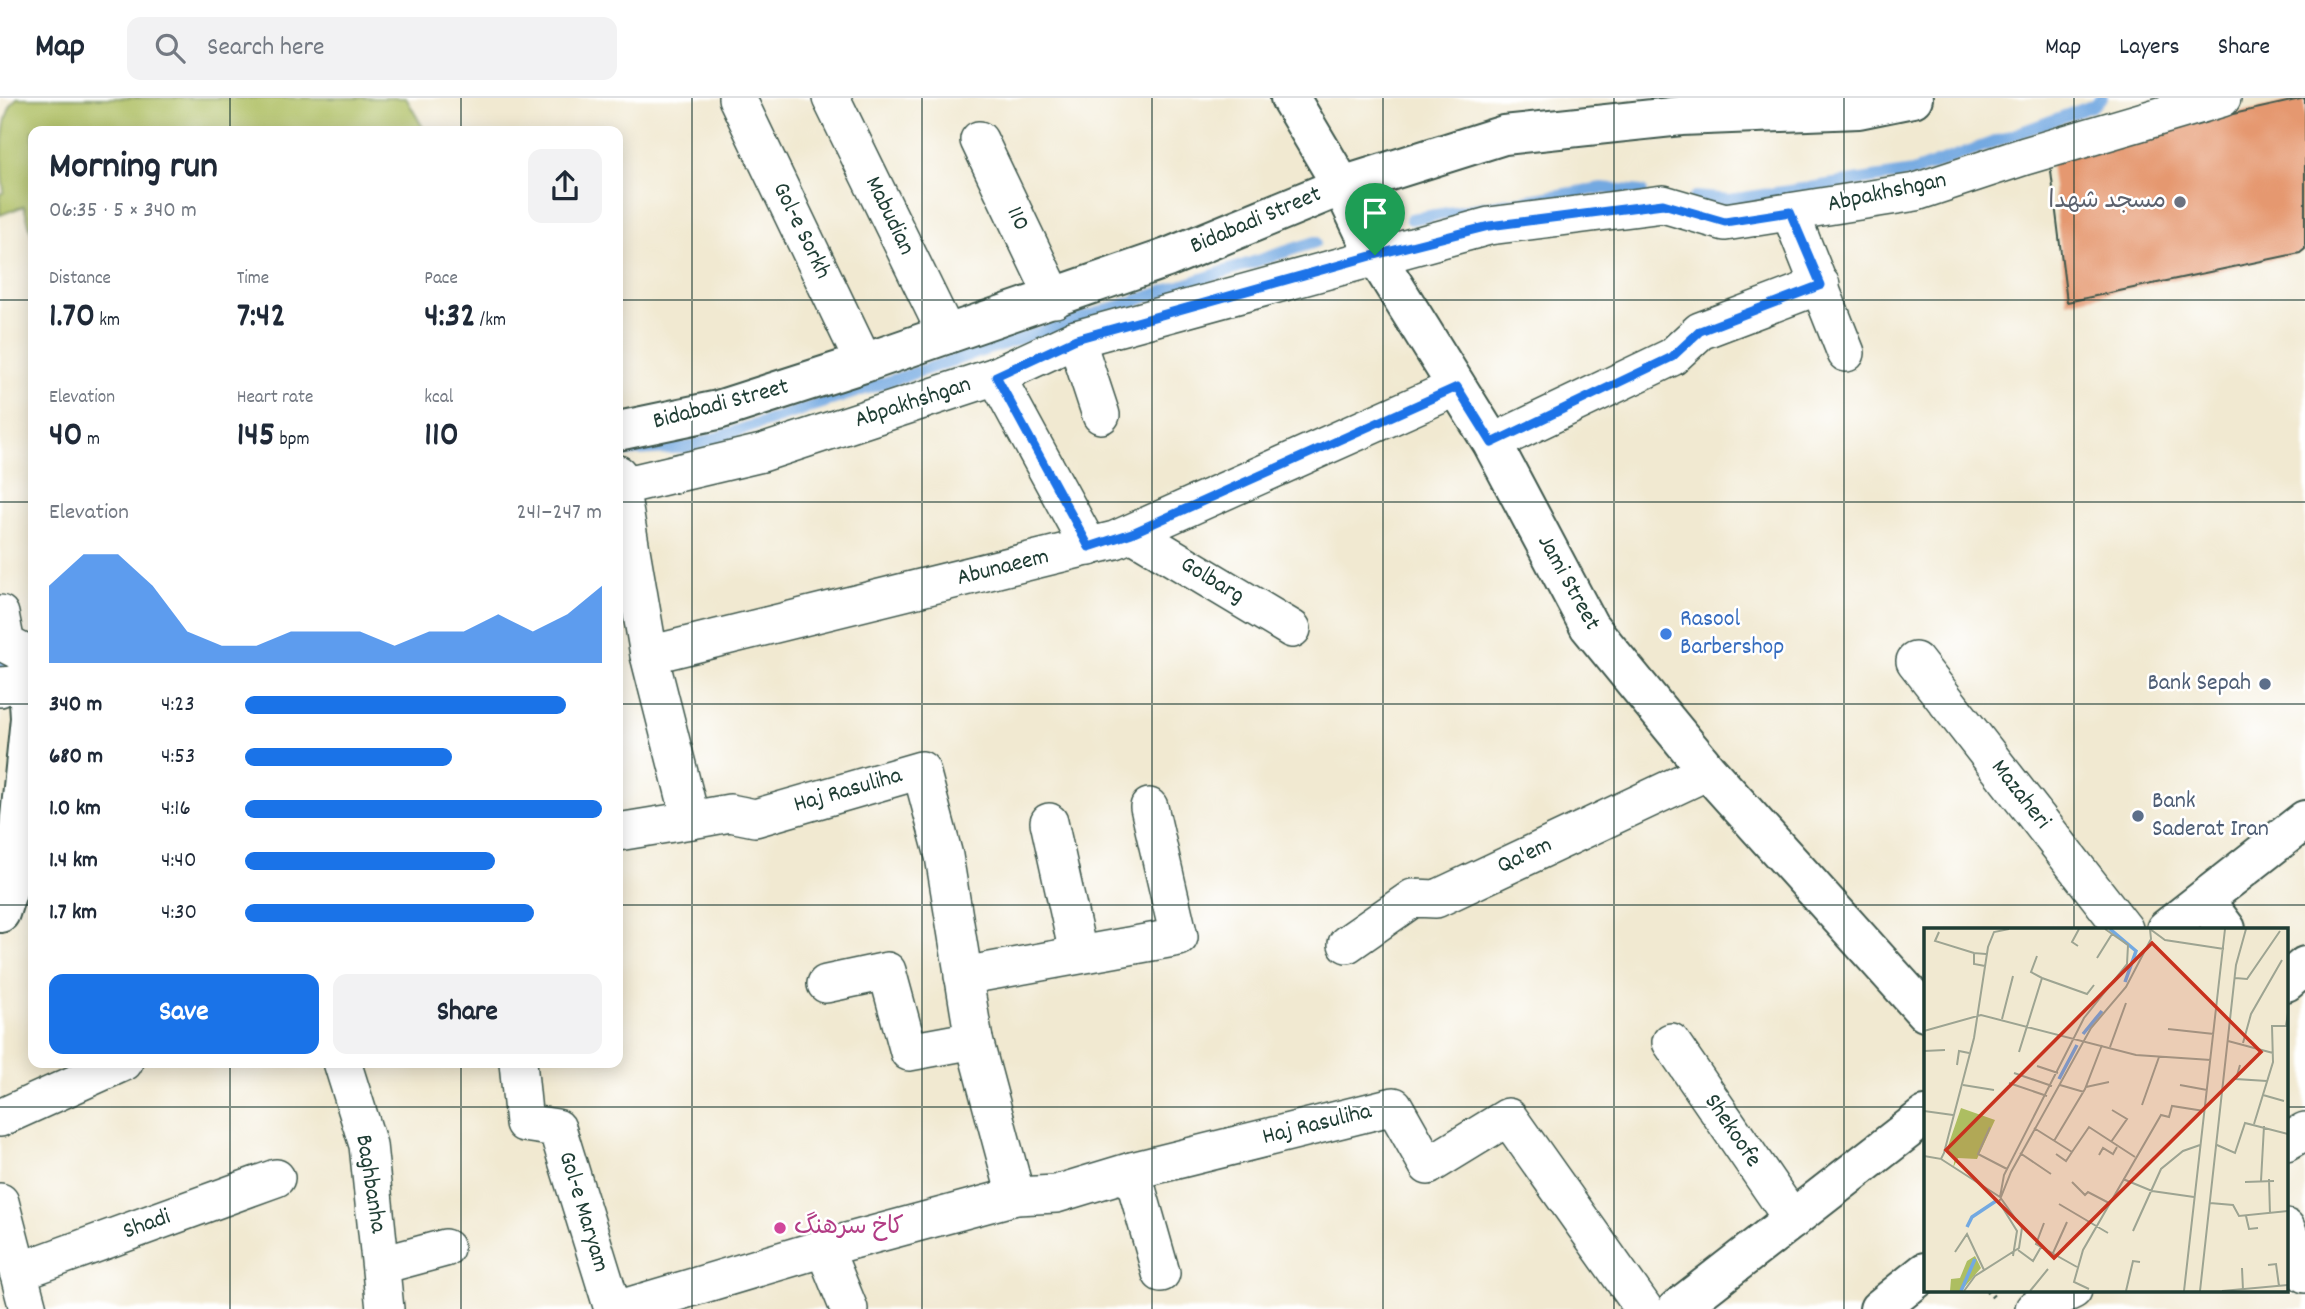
<!DOCTYPE html>
<html lang="en">
<head>
<meta charset="utf-8">
<style>
	body { margin:0; font-family:Dekko,"Playpen Sans Arabic",sans-serif; background:#f2f2f3; color:#1f2937; height:100vh; display:flex; flex-direction:column; font-size:26px; white-space:nowrap }
	* { box-sizing:border-box; margin:0 }
	p { font-size:23px; color:#747a83 }
	.icon { flex:none; width:38px; height:38px; fill:none; stroke:currentColor; stroke-width:2; stroke-linecap:round; stroke-linejoin:round }
	.map { position:relative; flex:1; overflow:hidden }
	.drawer { position:absolute; left:28px; top:28px; width:595px; height:942px; display:flex; flex-direction:column; background:#fff; border-radius:14px; box-shadow:0 4px 18px #0003 }
	.drawer>* { flex:none }
	.pin { position:absolute; display:grid; place-items:center; width:60px; height:60px; color:#fff; margin:-72px -30px; border-radius:50% 50% 50% 0; rotate:-45deg; box-shadow:0 0 7px #0007 }
	.pin .icon { rotate:45deg }
	.round { display:grid; place-items:center; flex:none; width:74px; height:74px; border-radius:14px; background:#f2f2f3 }
	.head { display:flex; align-items:center; justify-content:space-between; height:119px; padding:0 21px }
	h1 { font-size:38px; font-weight:700; line-height:52px }
	.stats { display:grid; grid-template-columns:repeat(3,1fr); gap:10px; height:119px; padding:7px 21px }
	.stats div { display:grid; align-content:center }
	.stats b { font-size:35px; font-weight:700 }
	.stats small { font-size:19px; font-weight:400 }
	.stats p { font-size:19px }
	.chart { height:196px; padding:14px 21px }
	.chart p { display:flex; justify-content:space-between }
	.chart svg { width:100%; height:126px; margin-top:7px; fill:#1a73e8; opacity:.7 }
	.button { display:flex; gap:14px; margin-top:auto; padding:14px 21px }
	.button a { flex:1; height:80px; border-radius:14px; background:#1a73e8; color:#fff; font-size:28px; font-weight:700; line-height:80px; text-align:center }
	.button a+a { background:#f2f2f3; color:#1f2937 }
	ul { padding:0 21px; list-style:none; font-size:23px }
	li { display:grid; grid-template-columns:112px 84px 1fr; align-items:center; height:52px }
	li i { height:18px; border-radius:9px; background:#1a73e8 }
	header { display:flex; align-items:center; gap:42px; box-sizing:border-box; height:98px; padding:0 35px; background:#fff; border-bottom:2px solid #e0e1e3 }
	header strong { font-size:33px }
	nav { display:flex; gap:38px; margin-inline-start:auto; font-size:24px }
	.search { width:490px; height:63px; background:#f2f2f3; display:flex; align-items:center; gap:18px; box-sizing:border-box; padding:0 24px; border-radius:14px; color:#747a83; font-size:26px }
	.map>svg:first-child { display:block }
</style>
</head>
<body>
<header>
<strong>Map</strong>
<div class="search"><svg class="icon" aria-label="search" viewBox="0 0 24 24"><circle cx="10" cy="10" r="6"/><path d="M15 15l6 6"/></svg>Search here</div>
<nav><a>Map</a><a>Layers</a><a>Share</a></nav>
</header>
<div class="map">
<svg width="2305" height="1211" viewBox="0 0 2305 1211">
	<rect width="100%" height="100%" fill="#fff"/>
	<filter id="ink" filterUnits="userSpaceOnUse"><feTurbulence type="fractalNoise" baseFrequency=".0143" numOctaves="2"/><feDisplacementMap in="SourceGraphic" scale="14" xChannelSelector="R" yChannelSelector="G"/><feConvolveMatrix kernelMatrix="1 2 1 2 8 2 1 2 1" color-interpolation-filters="sRGB"/></filter>
	<filter id="wash" filterUnits="userSpaceOnUse"><feTurbulence type="fractalNoise" baseFrequency=".00686" numOctaves="4" result="noise"/><feDisplacementMap in="SourceGraphic" scale="28" xChannelSelector="R" yChannelSelector="G"/><feGaussianBlur stdDeviation="1.57" result="paint"/><feColorMatrix in="noise" values="0 0 0 0 0 0 0 0 0 0 0 0 0 0 0 0 0 1.4 0 .05"/><feComposite in="paint" operator="in"/></filter>
	<g filter="url(#wash)">
		<rect width="100%" height="100%" fill="#f1e9d1"/>
		<!-- green -->
		<path fill="#adbe61" stroke="#667e4a" stroke-width="2" d="M17 0H406L425 33H33V140L24 108 0 117V96L4 94C0 69 0 14 17 0Z"/>
		<g fill="none" stroke-linecap="round" stroke-linejoin="round">
			<!-- stream -->
			<g stroke="#73a9e1" stroke-width="12">
				<polyline points="1695,99 1730,102 1913,74 2092,8 2102,0"/>
				<polyline points="1411,121 1602,90 1642,94"/>
				<polyline points="618,353 688,349 1315,144"/>
				<polyline points="0,567 24,567"/>
			</g>
		</g>
		<g id="blocks">
			<!-- building -->
			<polygon fill="#e5986f" points="2305,0 2305,151 2300,155 2067,204 2049,57"/>
		</g>
	</g>
	<g filter="url(#ink)">
		<use href="#blocks" fill-opacity="0" stroke="#3e574c" stroke-width="2"/>
		<g fill="none" stroke-linecap="round" stroke-linejoin="round">
			<!-- minor casing -->
			<g stroke="#3e574c" stroke-width="40">
				<g id="minor">
					<polyline points="737,0 864,265"/>
					<polyline points="831,0 947,237"/>
					<polyline points="979,42 1055,201"/>
					<polyline points="1790,114 1846,255"/>
					<polyline points="1076,241 1101,317"/>
					<polyline points="996,278 1089,449"/>
					<polyline points="1492,345 1672,259 1700,233 1821,187"/>
					<polyline points="618,376 649,557 691,722 730,715 755,720 921,672 944,758 974,942 1016,1098"/>
					<polyline points="618,389 762,355 996,278 1076,241 1489,128 1663,106 1725,124 1916,94 2025,58 2222,0"/>
					<polyline points="1132,435 1292,531"/>
					<polyline points="0,516 6,546 33,560"/>
					<polyline points="649,557 1115,442 1457,289"/>
					<polyline points="1915,563 2124,831"/>
					<polyline points="0,590 0,588 33,586"/>
					<polyline points="1049,724 1078,855"/>
					<polyline points="618,734 691,722"/>
					<polyline points="1347,846 1413,800 1436,801 1708,673"/>
					<polyline points="963,878 1179,839 1149,709"/>
					<polyline points="826,886 887,873 909,954 974,942"/>
					<polyline points="1671,944 1793,1122"/>
					<polyline points="342,964 368,1047 385,1211"/>
					<polyline points="518,964 524,1025 557,1030 613,1211"/>
					<polyline points="0,1020 124,964"/>
					<polyline points="2286,1044 2305,1033"/>
					<polyline points="1132,1073 1161,1175"/>
					<polyline points="0,1104 28,1211"/>
					<polyline points="2286,1130 2305,1176"/>
					<polyline points="824,1150 849,1211"/>
					<polyline points="382,1167 445,1150"/>
					<polyline points="18,1174 276,1080"/>
					<polyline points="620,1211 824,1150 1016,1098 1056,1096 1132,1073 1394,1008 1428,1068 1508,1019 1644,1211"/>
					<polyline points="2034,1211 2073,1192"/>
				</g>
			</g>
			<!-- tertiary casing -->
			<g stroke="#3e574c" stroke-width="42">
				<g id="tertiary">
					<polyline points="1290,0 1342,88 1375,157 1492,345 1589,528 1708,673 1925,914"/>
					<polyline points="618,333 718,312 864,265 1167,160 1342,88 1504,37 1681,18 1859,11 1913,0"/>
					<polyline points="0,815 15,769 30,620 28,587 33,573"/>
				</g>
			</g>
			<!-- primary casing -->
			<g stroke="#3e574c" stroke-width="42">
				<g id="primary">
					<polyline points="2204,802 2226,831"/>
					<polyline points="2166,831 2305,722"/>
					<polyline points="2286,884 2305,868"/>
					<polyline points="1677,1211 1925,1018"/>
					<polyline points="1879,1211 1925,1174"/>
				</g>
			</g>
			<!-- path -->
			<polyline stroke="#3e574c" stroke-width="4.5" stroke-dasharray="2 5" stroke-linecap="butt" points="1987,1192 1996,1202"/>
			<!-- minor -->
			<use href="#minor" stroke="#fff" stroke-width="37"/>
			<!-- tertiary -->
			<use href="#tertiary" stroke="#fff" stroke-width="38"/>
			<!-- primary -->
			<use href="#primary" stroke="#fff" stroke-width="38"/>
		</g>
	</g>
	<g fill="none" stroke-linecap="round" stroke-linejoin="round" filter="url(#ink)">
		<!-- route casing -->
		<g stroke="#fff" stroke-width="14">
			<polygon id="route" points="1663,106 1725,124 1790,114 1821,187 1700,233 1672,259 1492,345 1457,289 1132,435 1089,449 996,278 1076,241 1375,157 1489,128"/>
		</g>
		<!-- route -->
		<use href="#route" stroke="#1a73e8" stroke-width="9"/>
	</g>
	<!-- grid -->
	<path fill="none" stroke="#1f3d34" stroke-width="2" stroke-opacity="0.55" d="M230 0V33M461 0V33M692 0V1211M922 0V1211M1152 0V1211M1383 0V1211M1614 0V1211M1844 0V1211M2074 0V831M0 202H33M618 202H2305M0 404H33M618 404H2305M0 606H33M618 606H2305M0 807H33M618 807H2305M230 964V1211M461 964V1211M0 1009H1925M2286 1009H2305M2074 1192V1211"/>
	<!-- markers -->
	<circle fill="#6b7280" stroke="#fff" stroke-width="2.5" cx="2180" cy="104" r="7"/>
	<circle fill="#3f7fe0" stroke="#fff" stroke-width="2.5" cx="1666" cy="536" r="7"/>
	<g fill="#5c6f8a" stroke="#fff" stroke-width="2.5">
		<circle cx="2265" cy="586" r="7"/>
		<circle cx="2138" cy="718" r="7"/>
	</g>
	<circle fill="#d1479c" stroke="#fff" stroke-width="2.5" cx="780" cy="1130" r="7"/>
	<g text-anchor="middle" dominant-baseline="central" stroke-width="5" stroke-linejoin="round" paint-order="stroke">
		<!-- street labels -->
		<g font-size="24" fill="#1f3d34" stroke="#fff">
			<text transform="translate(1887 95) rotate(-12)">Abpakhshgan</text>
			<text transform="translate(889 118) rotate(64)">Mabudian</text>
			<text transform="translate(1017 121) rotate(65)">110</text>
			<text transform="translate(1256 123) rotate(-23)">Bidabadi Street</text>
			<text transform="translate(801 133) rotate(64)">Gol-e Sorkh</text>
			<text transform="translate(913 305) rotate(-18)">Abpakhshgan</text>
			<text transform="translate(721 307) rotate(-15)">Bidabadi Street</text>
			<text transform="translate(1003 470) rotate(-14)">Abunaeem</text>
			<text transform="translate(1212 483) rotate(31)">Golbarg</text>
			<text transform="translate(1568 485) rotate(61)">Jami Street</text>
			<text transform="translate(848 693) rotate(-16)">Haj Rasuliha</text>
			<text transform="translate(2020 697) rotate(52)">Mazaheri</text>
			<text transform="translate(1525 758) rotate(-25)">Qa'em</text>
			<text transform="translate(1317 1027) rotate(-14)">Haj Rasuliha</text>
			<text transform="translate(1732 1033) rotate(56)">Shekoofe</text>
			<text transform="translate(370 1086) rotate(81)">Baghbanha</text>
			<text transform="translate(583 1114) rotate(73)">Gol-e Maryam</text>
			<text transform="translate(147 1127) rotate(-20)">Shadi</text>
		</g>
		<!-- worship labels -->
		<g font-size="24" fill="#5b616d" stroke="#fff" text-anchor="end">
			<text x="2166" y="104">مسجد شهدا</text>
		</g>
		<!-- shop labels -->
		<g font-size="24" fill="#366cbe" stroke="#fff" text-anchor="start">
			<text x="1680" y="522">Rasool<tspan x="1680" dy="28">Barbershop</tspan></text>
		</g>
		<!-- service labels -->
		<g font-size="24" fill="#4e5e75" stroke="#fff" text-anchor="end">
			<text x="2251" y="586">Bank Sepah</text>
			<text x="2152" y="704" text-anchor="start">Bank<tspan x="2152" dy="28">Saderat Iran</tspan></text>
		</g>
		<!-- hotel labels -->
		<g font-size="24" fill="#b23c85" stroke="#fff" text-anchor="start">
			<text x="794" y="1130">کاخ سرهنگ</text>
		</g>
	</g>
	<!-- overview -->
	<g transform="translate(1924 830)">
		<rect width="364" height="364" fill="#f1e9d1"/>
		<path d="M37 180 71 192 53 231 34 230 29 240 31 230 23 221ZM51 328 57 340 37 363H26L27 351 36 350 43 333Z" fill="#adbe61"/>
		<path fill="none" stroke="#73a9e1" stroke-width="3.5" d="M186 1 212 23 201 54M159 106 178 83M135 151 153 117M43 299 48 289 72 273M37 363 51 331"/>
		<path fill="none" stroke="#9da492" stroke-width="2" d="M226 1 241 12 300 21M15 4 11 13 50 25M154 18 148 14 155 1M113 28 107 44 118 50 163 66 170 57M173 30 188 6M61 38 50 36V25L62 26M311 50 323 51 356 3M78 91 89 48M244 101 290 106M0 103 57 87 212 127 287 132M304 113 349 125M319 115 327 86 358 32M186 119 202 75M0 123 21 122M95 124 118 50M33 137 35 123 45 125M316 137 312 151 343 153M113 138 134 145M90 145 128 158M85 155 123 168M39 157 70 162M136 157 160 164M256 157 283 162M162 159 185 154M339 167 360 173M218 177 235 129M0 183 29 187M330 196 349 134 348 98H362L364 85M66 199 54 226 83 241M110 200 148 224 165 199 211 229M130 213 161 161 178 117M187 214 203 191 188 182M293 217 311 225 321 195 364 206M96 225 127 246M132 226 142 233 148 224M175 227 179 220 189 226 193 219M0 228 17 231 20 225 50 110 64 19 70 4 85 1M17 231 76 269M199 251 228 263 270 269M345 251 346 286M337 253 340 198M148 254 161 267 164 264 185 275M321 254 350 253M286 275 309 277 315 288 364 283M135 276 184 305M322 288 325 301 334 300M120 295 112 316 153 339M209 303 237 241 259 223 276 217M94 322 109 333 117 319M31 324 43 306 60 342M129 325 143 294M89 328 93 303 75 274 87 244 167 100 202 59 227 11 226 1M344 337 352 336 355 358M318 340 319 362M165 361 150 354 159 322 237 187 245 189 248 178 280 183M40 363 51 348 95 320 98 300 76 269 80 247 160 90 203 36 204 17 181 1M106 363 124 341M202 363 209 333 216 334M260 363 301 1M276 363 312 37 322 1M298 363 364 357"/>
		<path fill="#c8321e" fill-opacity="0.15" stroke="#c8321e" stroke-width="3.5" d="M228 15 337 124 130 330 22 222Z"/>
		<rect width="364" height="364" fill="none" stroke="#1f3d34" stroke-width="3.5"/>
	</g>
</svg>
<div class="pin" style="left:1375px;top:157px;background:#1e9e55"><svg class="icon" aria-label="arrive" viewBox="0 0 24 24"><path d="M6 21V4h12l-3 4 3 4H6"/></svg></div>
<section class="drawer">
<div class="head"><div><h1>Morning run</h1><p>06:35 · 5 × 340 m</p></div><a class="round"><svg class="icon" aria-label="share" viewBox="0 0 24 24"><path d="M12 15V3M7 8l5-5 5 5M5 13v7h14v-7"/></svg></a></div>
<div class="stats">
<div><p>Distance</p><b>1.70<small> km</small></b></div>
<div><p>Time</p><b>7:42</b></div>
<div><p>Pace</p><b>4:32<small> /km</small></b></div>
</div>
<div class="stats">
<div><p>Elevation</p><b>40<small> m</small></b></div>
<div><p>Heart rate</p><b>145<small> bpm</small></b></div>
<div><p>kcal</p><b>110</b></div>
</div>
<div class="chart"><p><span>Elevation</span>241–247 m</p>
<svg viewBox="0 0 160 44" preserveAspectRatio="none"><path d="M0 44V17L10 6L20 6L30 17L40 33L50 38L60 38L70 33L80 33L90 33L100 38L110 33L120 33L130 27L140 33L150 27L160 17V44z"/></svg>
</div>
<ul>
<li><b>340 m</b>4:23<i style="width:90%"></i></li>
<li><b>680 m</b>4:53<i style="width:58%"></i></li>
<li><b>1.0 km</b>4:16<i style="width:100%"></i></li>
<li><b>1.4 km</b>4:40<i style="width:70%"></i></li>
<li><b>1.7 km</b>4:30<i style="width:81%"></i></li>
</ul>
<div class="button"><a>Save</a><a>Share</a></div>
</section>
</div>
</body>
</html>
